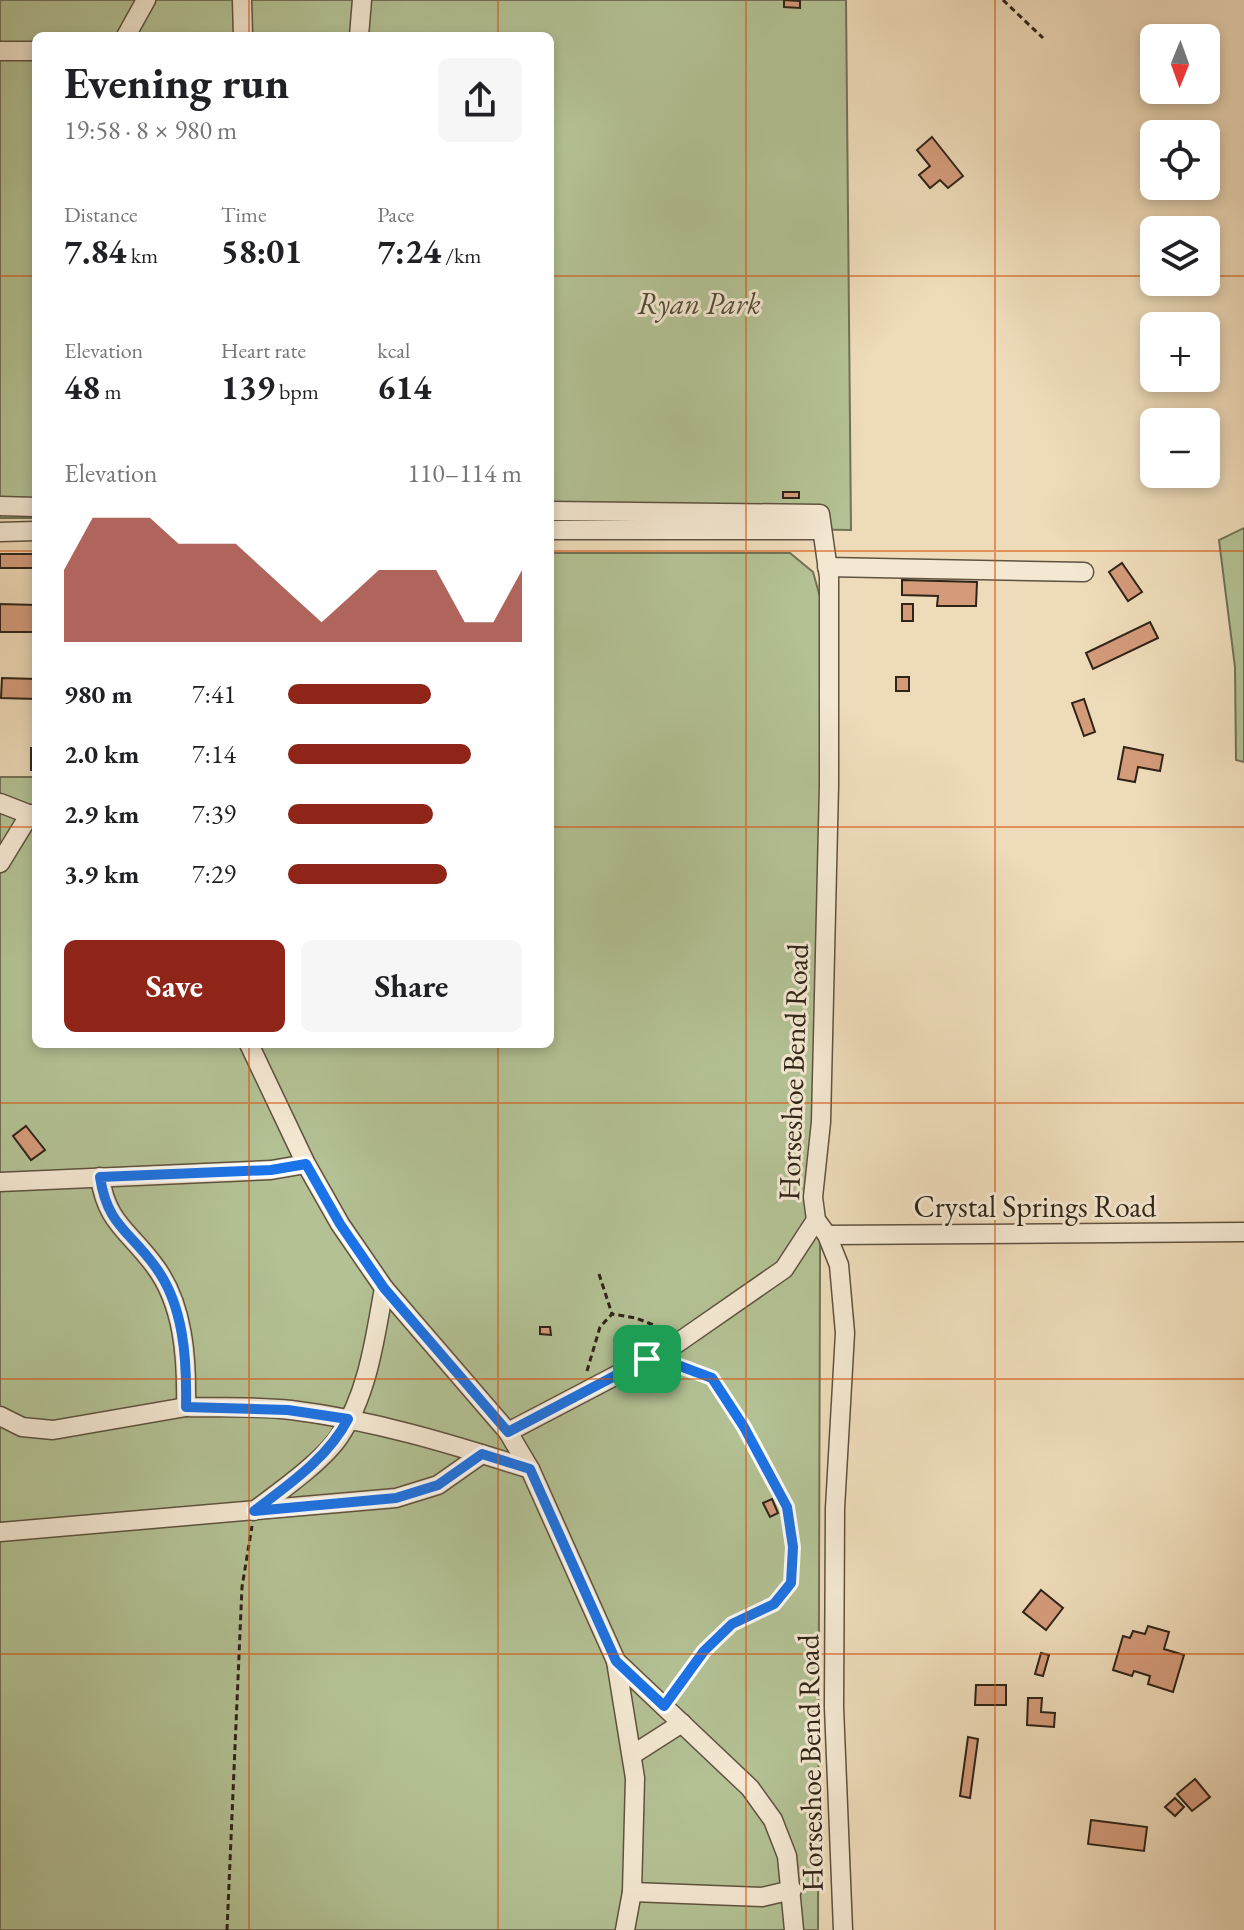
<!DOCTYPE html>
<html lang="en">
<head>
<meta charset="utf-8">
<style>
	body { margin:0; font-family:"EB Garamond",serif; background:#f6f6f6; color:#202124; height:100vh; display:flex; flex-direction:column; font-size:30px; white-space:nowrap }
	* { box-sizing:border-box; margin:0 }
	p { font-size:26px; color:#757577 }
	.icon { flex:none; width:44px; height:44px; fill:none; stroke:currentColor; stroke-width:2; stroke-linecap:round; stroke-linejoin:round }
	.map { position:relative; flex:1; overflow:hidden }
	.sheet { position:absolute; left:32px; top:32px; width:522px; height:1016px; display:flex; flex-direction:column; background:#fff; border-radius:12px; box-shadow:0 4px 12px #0003 }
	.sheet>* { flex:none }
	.needle { width:52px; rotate:181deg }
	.fabs { position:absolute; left:1140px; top:24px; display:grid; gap:16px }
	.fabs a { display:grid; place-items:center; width:80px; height:80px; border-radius:12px; background:#fff; box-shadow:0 4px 12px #0003; font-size:40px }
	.pin { position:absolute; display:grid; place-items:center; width:68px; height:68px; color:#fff; margin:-34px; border-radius:16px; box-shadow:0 4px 12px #0006 }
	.round { display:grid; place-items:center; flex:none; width:84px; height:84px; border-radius:12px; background:#f6f6f6 }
	.headline { display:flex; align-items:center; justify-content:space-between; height:136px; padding:0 32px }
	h1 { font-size:44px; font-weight:700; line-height:60px }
	.metrics { display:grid; grid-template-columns:repeat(3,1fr); gap:12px; height:136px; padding:8px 32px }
	.metrics div { display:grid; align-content:center }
	.metrics b { font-size:34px; font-weight:700 }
	.metrics small { font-size:22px; font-weight:400 }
	.metrics p { font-size:22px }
	.chart { height:224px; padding:16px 32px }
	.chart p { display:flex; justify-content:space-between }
	.chart svg { width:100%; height:144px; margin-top:8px; fill:#8f2418; opacity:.7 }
	.action { display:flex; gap:16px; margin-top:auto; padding:16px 32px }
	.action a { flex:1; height:92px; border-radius:12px; background:#8f2418; color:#fff; font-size:32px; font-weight:700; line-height:92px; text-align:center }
	.action a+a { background:#f6f6f6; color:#202124 }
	ul { padding:0 32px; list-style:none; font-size:26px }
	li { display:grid; grid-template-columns:128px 96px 1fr; align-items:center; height:60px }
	li i { height:20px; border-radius:10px; background:#8f2418 }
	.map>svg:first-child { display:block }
</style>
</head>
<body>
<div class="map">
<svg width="1244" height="1930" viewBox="0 0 1244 1930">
	<rect width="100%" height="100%" fill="#eedbb9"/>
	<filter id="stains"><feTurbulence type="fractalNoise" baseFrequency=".0025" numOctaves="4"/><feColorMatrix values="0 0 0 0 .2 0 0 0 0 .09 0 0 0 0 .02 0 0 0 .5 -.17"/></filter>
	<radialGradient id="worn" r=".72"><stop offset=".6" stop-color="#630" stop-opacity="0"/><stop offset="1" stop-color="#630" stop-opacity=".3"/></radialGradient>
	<!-- green -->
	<g fill="#b3c194" stroke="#717256" stroke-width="2">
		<polygon points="0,0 846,0 851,530 550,526 550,36 36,36 36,518 0,518"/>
		<polygon points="1244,528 1244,762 1236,760 1235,667 1219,540"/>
		<polygon points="550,553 790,553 813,572 822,604 818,1930 0,1930 0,777 36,777 36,1044 550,1044"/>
	</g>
	<!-- building -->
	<g fill="#d49b7b" stroke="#2f2417" stroke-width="2">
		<polygon points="784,0 800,1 800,8 784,7"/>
		<polygon points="932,137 963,176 948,188 940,180 930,188 919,175 930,166 917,150"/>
		<rect x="783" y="492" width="16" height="6"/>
		<rect x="0" y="554" width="36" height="14"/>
		<polygon points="1122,563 1142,592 1128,601 1109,572"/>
		<polygon points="902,580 977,582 976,606 937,606 938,596 902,595"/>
		<polygon points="0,604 36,605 36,632 0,632"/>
		<rect x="902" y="604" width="11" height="17"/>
		<polygon points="1150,622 1158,638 1093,669 1086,653"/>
		<rect x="896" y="677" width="13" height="14"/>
		<polygon points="2,678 36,679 36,699 1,698"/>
		<polygon points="1084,699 1095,732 1084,736 1072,703"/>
		<polygon points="1124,747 1163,755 1160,771 1138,767 1135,782 1118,779"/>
		<rect x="31" y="748" width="5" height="22"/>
		<polygon points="26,1126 45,1150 31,1160 13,1136"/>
		<polygon points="540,1327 550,1327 551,1335 540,1334"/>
		<polygon points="772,1499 778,1513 770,1517 763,1503"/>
		<polygon points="1041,1590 1063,1608 1046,1630 1023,1612"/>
		<polygon points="1148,1626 1169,1632 1164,1649 1184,1655 1173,1692 1148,1684 1150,1676 1134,1671 1132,1676 1113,1670 1123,1636 1130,1638 1133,1631 1145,1634"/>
		<polygon points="1041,1653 1049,1655 1043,1676 1035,1674"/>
		<polygon points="976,1685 1006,1685 1006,1705 975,1705"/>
		<polygon points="1028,1698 1042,1698 1041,1712 1055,1713 1054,1727 1027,1725"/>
		<polygon points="968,1737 978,1739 970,1798 960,1796"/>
		<polygon points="1195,1779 1210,1797 1192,1811 1177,1794"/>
		<polygon points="1175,1798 1184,1807 1175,1816 1165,1807"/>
		<polygon points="1091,1820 1147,1827 1144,1851 1088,1844"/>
	</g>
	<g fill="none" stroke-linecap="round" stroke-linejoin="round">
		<!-- minor casing -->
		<g stroke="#5f5240" stroke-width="21">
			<g id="minor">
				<polyline points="242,0 243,36"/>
				<polyline points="126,36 146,0"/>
				<polyline points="359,36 362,0"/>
				<polyline points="0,51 36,51"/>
				<polyline points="0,506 36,507"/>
				<polyline points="550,511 820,514 829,577 829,785 821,1122 813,1197 816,1220 827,1235 839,1265 845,1333 835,1508 834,1707 843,1930"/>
				<polyline points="550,530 821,530"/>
				<polyline points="0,532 36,531"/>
				<polyline points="827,567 1084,572"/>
				<polyline points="0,803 36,817"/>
				<polyline points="0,863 30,814"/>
				<polyline points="249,1044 306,1164 340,1224 384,1288 508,1432 530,1469 616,1661 750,1788 773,1820 787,1856 794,1930"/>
				<path d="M100 1177C106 1222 129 1231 154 1265 184 1304 187 1359 186 1407 221 1408 256 1406 291 1410 373 1420 451 1444 530 1469"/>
				<polyline points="0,1182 271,1170 306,1164"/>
				<polyline points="827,1235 1244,1232"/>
				<polyline points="0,1416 22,1427 53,1430 186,1407"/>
				<polyline points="508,1432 676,1344 784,1269 816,1220"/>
				<path d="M254 1511C279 1492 322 1462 339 1437 368 1394 375 1338 384 1288"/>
				<polyline points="0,1532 396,1498 438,1485 482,1454"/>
				<polyline points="616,1661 635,1778 632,1892 625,1930"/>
				<polyline points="632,1755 682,1723"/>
				<polyline points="632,1892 762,1897 792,1890"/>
			</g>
		</g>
		<!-- path -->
		<g stroke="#2f2417" stroke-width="3" stroke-dasharray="6 4" stroke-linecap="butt">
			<polyline points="1003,0 1043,38"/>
			<polyline points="599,1274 612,1314"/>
			<polyline points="587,1371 600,1327 612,1314 636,1318 666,1330"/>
			<polyline points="672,1695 704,1651 732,1624 774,1604 791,1583 793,1547 787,1507 744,1427 712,1378 674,1365"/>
			<polyline points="227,1930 242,1587 252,1526"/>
		</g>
		<!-- minor -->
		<use href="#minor" stroke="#f4e8d2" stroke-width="18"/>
	</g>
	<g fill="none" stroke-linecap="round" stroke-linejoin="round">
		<!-- route casing -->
		<g stroke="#fff" stroke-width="16">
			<path id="route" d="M306 1164 340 1224 384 1288 508 1432 647 1359 680 1366 712 1378 744 1427 787 1507 793 1547 791 1583 774 1604 732 1624 704 1651 664 1706 616 1661 530 1469 482 1454 438 1485 396 1498 254 1511C288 1485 328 1458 348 1419L288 1410 186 1407C187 1359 184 1304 154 1265 128 1230 107 1224 100 1177L271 1170Z"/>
		</g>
		<!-- route -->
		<use href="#route" stroke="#1a73e8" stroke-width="10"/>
	</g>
	<!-- grid -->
	<path fill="none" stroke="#d6540d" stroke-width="2" stroke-opacity="0.55" d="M249 0V36M498 0V36M746 0V1930M995 0V1930M0 276H36M550 276H1154M1206 276H1244M0 551H36M550 551H1244M0 827H36M550 827H1244M249 1044V1930M498 1044V1930M0 1103H1244M0 1379H1244M0 1654H1244"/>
	<g text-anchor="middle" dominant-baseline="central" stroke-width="6" stroke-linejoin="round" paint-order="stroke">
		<!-- park labels -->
		<g font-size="30" font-style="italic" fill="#504b36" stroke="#f4e8d2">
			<text x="699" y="303">Ryan Park</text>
		</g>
		<!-- street labels -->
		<g font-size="30" fill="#2f2417" stroke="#f4e8d2">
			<text transform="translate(793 1072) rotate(-88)">Horseshoe Bend Road</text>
			<text x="1035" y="1206">Crystal Springs Road</text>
			<text transform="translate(810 1763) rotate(-91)">Horseshoe Bend Road</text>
		</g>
	</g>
	<rect width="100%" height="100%" filter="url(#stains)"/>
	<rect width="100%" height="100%" fill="url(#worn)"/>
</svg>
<div class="fabs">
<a><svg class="needle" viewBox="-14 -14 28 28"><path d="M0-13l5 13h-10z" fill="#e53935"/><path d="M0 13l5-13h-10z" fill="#757577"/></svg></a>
<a><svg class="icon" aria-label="locate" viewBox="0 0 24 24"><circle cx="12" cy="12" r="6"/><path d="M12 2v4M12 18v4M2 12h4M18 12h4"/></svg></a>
<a><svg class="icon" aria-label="layers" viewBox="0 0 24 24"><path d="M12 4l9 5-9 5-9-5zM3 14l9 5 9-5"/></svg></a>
<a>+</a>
<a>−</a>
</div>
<div class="pin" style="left:647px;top:1359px;background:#1e9e55"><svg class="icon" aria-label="arrive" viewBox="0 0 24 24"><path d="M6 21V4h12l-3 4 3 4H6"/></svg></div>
<section class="sheet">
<div class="headline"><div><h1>Evening run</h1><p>19:58 · 8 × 980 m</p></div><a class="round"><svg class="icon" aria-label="share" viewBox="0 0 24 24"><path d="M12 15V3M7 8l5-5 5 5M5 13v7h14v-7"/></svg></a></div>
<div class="metrics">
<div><p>Distance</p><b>7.84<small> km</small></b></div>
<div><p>Time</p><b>58:01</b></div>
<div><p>Pace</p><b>7:24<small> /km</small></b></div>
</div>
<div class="metrics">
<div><p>Elevation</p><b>48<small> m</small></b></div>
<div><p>Heart rate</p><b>139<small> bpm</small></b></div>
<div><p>kcal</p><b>614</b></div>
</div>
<div class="chart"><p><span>Elevation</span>110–114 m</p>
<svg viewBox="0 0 160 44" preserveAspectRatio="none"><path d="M0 44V22L10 6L20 6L30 6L40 14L50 14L60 14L70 22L80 30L90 38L100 30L110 22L120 22L130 22L140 38L150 38L160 22V44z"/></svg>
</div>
<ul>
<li><b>980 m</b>7:41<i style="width:61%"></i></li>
<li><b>2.0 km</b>7:14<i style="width:78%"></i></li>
<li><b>2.9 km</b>7:39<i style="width:62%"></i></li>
<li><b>3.9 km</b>7:29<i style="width:68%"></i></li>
</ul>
<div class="action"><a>Save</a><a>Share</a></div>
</section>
</div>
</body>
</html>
